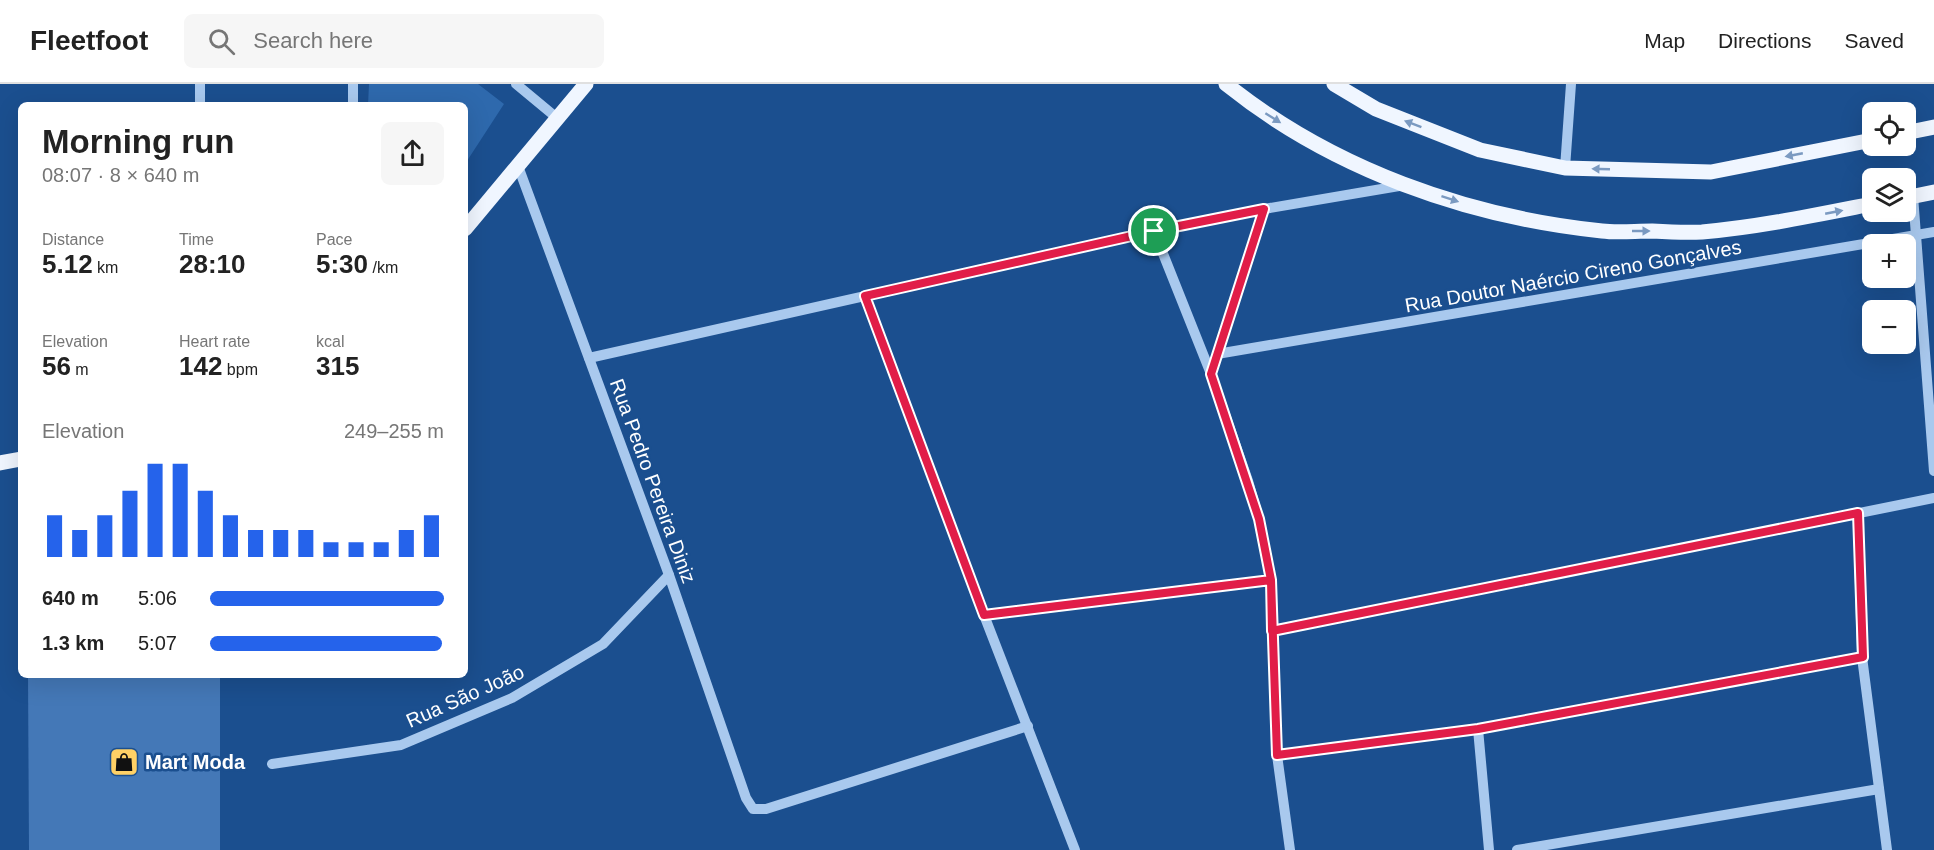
<!DOCTYPE html>
<html lang="en">
<head>
<meta charset="utf-8">
<style>
	body { margin:0; font-family:Helvetica,sans-serif; background:#f6f6f6; color:#222; height:100vh; display:flex; flex-direction:column; font-size:22px; white-space:nowrap }
	* { box-sizing:border-box; margin:0 }
	p { font-size:20px; color:#767676 }
	.icon { flex:none; width:33px; height:33px; fill:none; stroke:currentColor; stroke-width:2; stroke-linecap:round; stroke-linejoin:round }
	.map { position:relative; flex:1; overflow:hidden }
	.drawer { position:absolute; left:18px; top:18px; width:450px; height:576px; display:flex; flex-direction:column; background:#fff; border-radius:9px; box-shadow:0 6px 24px #0002 }
	.drawer>* { flex:none }
	.controls { position:absolute; left:1862px; top:18px; display:grid; gap:12px }
	.controls a { display:grid; place-items:center; width:54px; height:54px; border-radius:9px; background:#fff; box-shadow:0 6px 24px #0002; font-size:30px }
	.pin { position:absolute; display:grid; place-items:center; width:51px; height:51px; color:#fff; margin:-26px; border:3px solid #fff; border-radius:50%; box-shadow:0 2px 6px #0007 }
	.round { display:grid; place-items:center; flex:none; width:63px; height:63px; border-radius:9px; background:#f6f6f6 }
	.headline { display:flex; align-items:center; justify-content:space-between; height:102px; padding:0 24px }
	h1 { font-size:33px; font-weight:800; line-height:45px }
	.metrics { display:grid; grid-template-columns:repeat(3,1fr); gap:9px; height:102px; padding:6px 24px }
	.metrics div { display:grid; align-content:center }
	.metrics b { font-size:26px; font-weight:800 }
	.metrics small { font-size:16px; font-weight:400 }
	.metrics p { font-size:16px }
	.chart { height:168px; padding:12px 24px }
	.chart p { display:flex; justify-content:space-between }
	.chart svg { width:100%; height:108px; margin-top:6px; stroke:#2563eb; stroke-width:6 }
	ul { padding:0 24px; list-style:none; font-size:20px }
	li { display:grid; grid-template-columns:96px 72px 1fr; align-items:center; height:45px }
	li i { height:15px; border-radius:8px; background:#2563eb }
	header { display:flex; align-items:center; gap:36px; box-sizing:border-box; height:84px; padding:0 30px; background:#fff; border-bottom:2px solid #e0e0e0 }
	header strong { font-size:28px }
	nav { display:flex; gap:33px; margin-inline-start:auto; font-size:21px }
	.search { width:420px; height:54px; background:#f6f6f6; display:flex; align-items:center; gap:15px; box-sizing:border-box; padding:0 21px; border-radius:9px; color:#767676; font-size:22px }
	.map>svg:first-child { display:block }
</style>
</head>
<body>
<header>
<strong>Fleetfoot</strong>
<div class="search"><svg class="icon" aria-label="search" viewBox="0 0 24 24"><circle cx="10" cy="10" r="6"/><path d="M15 15l6 6"/></svg>Search here</div>
<nav><a>Map</a><a>Directions</a><a>Saved</a></nav>
</header>
<div class="map">
<svg width="1934" height="766" viewBox="0 0 1934 766">
	<rect width="100%" height="100%" fill="#1b4f8f"/>
	<!-- green -->
	<polygon fill="#2e69ad" points="369,0 478,0 504,20 465,80 465,21 368,21"/>
	<!-- building -->
	<polygon fill="#4478b7" points="28,591 220,591 220,766 29,766"/>
	<g fill="none" stroke-linecap="round" stroke-linejoin="round">
		<!-- minor -->
		<g stroke="#a9c9ee" stroke-width="10">
			<polyline points="200,0 200,21"/>
			<polyline points="516,0 557,34"/>
			<polyline points="353,21 353,0"/>
			<polyline points="518,82 669,491 746,714 753,725 766,725 1028,642"/>
			<polyline points="1565,84 1571,0"/>
			<polyline points="1913,112 1934,387"/>
			<polyline points="1264,125 1211,290 1248,397 1259,435 1271,496 1277,671 1290,766"/>
			<polyline points="1154,147 1211,290"/>
			<polyline points="865,212 984,531 1075,766"/>
			<polyline points="1217,270 1934,148"/>
			<polyline points="589,274 1154,147 1264,125 1405,101"/>
			<polyline points="1858,429 1862,573 1887,766"/>
			<polyline points="984,531 1271,496"/>
			<polyline points="1272,547 1934,414"/>
			<polyline points="1478,645 1489,766"/>
			<polyline points="1277,671 1478,645 1862,573"/>
			<polyline points="272,680 401,661 512,614 603,560 669,491"/>
			<polyline points="1517,766 1879,705"/>
		</g>
		<!-- major -->
		<g stroke="#f0f6ff" stroke-width="15">
			<path d="M1226 0C1332 85 1467 133 1602 147 1618 149 1635 147 1652 147 1668 148 1685 149 1702 148 1759 143 1816 131 1872 120"/>
			<polyline points="1334,0 1376,25 1480,66 1565,84 1711,88 1872,56"/>
			<polyline points="1905,49 1934,43"/>
			<polyline points="1905,114 1934,108"/>
			<polyline points="465,145 586,0"/>
			<polyline points="0,379 21,375"/>
		</g>
	</g>
	<!-- one-way arrows -->
	<defs><path id="oneway-solid" d="M-6-.8H1V-3.2L6.5 0L1 3.2V.8H-6Z" transform="scale(1.5)"/></defs>
	<g fill="#7b9ac1">
		<use href="#oneway-solid" transform="translate(1273 34) rotate(32)"/>
		<use href="#oneway-solid" transform="translate(1413 40) rotate(-159)"/>
		<use href="#oneway-solid" transform="translate(1794 71) rotate(169)"/>
		<use href="#oneway-solid" transform="translate(1601 85) rotate(-178)"/>
		<use href="#oneway-solid" transform="translate(1450 115) rotate(18)"/>
		<use href="#oneway-solid" transform="translate(1834 128) rotate(-11)"/>
		<use href="#oneway-solid" transform="translate(1641 147)"/>
	</g>
	<g fill="none" stroke-linecap="round" stroke-linejoin="round">
		<!-- route casing -->
		<g stroke="#fff" stroke-width="12">
			<polyline id="route" points="1154,147 865,212 984,531 1271,496 1277,671 1478,645 1863,573 1858,429 1272,547 1271,496 1259,435 1211,290 1264,125 1154,147"/>
		</g>
		<!-- route -->
		<use href="#route" stroke="#e11d48" stroke-width="8"/>
	</g>
	<!-- icons -->
	<defs>
		<g id="shop-square" transform="scale(1.5)"><rect x="-9" y="-9" width="18" height="18" rx="4" fill="#ffd166" stroke="#1b4f8f"/><path d="M-5-2.5h2.3a2.7 3.5 0 0 1 5.4 0H5L5.5 6h-11ZM-1.5-2.5h3a1.5 2.3 0 0 0-3 0Z" fill="#111"/></g>
	</defs>
	<g fill-rule="evenodd">
		<use href="#shop-square" x="124" y="678"/>
	</g>
	<g text-anchor="middle" dominant-baseline="central" stroke-width="5" stroke-linejoin="round" paint-order="stroke">
		<!-- street labels -->
		<g font-size="20" fill="#fff" stroke="#1b4f8f">
			<text transform="translate(1573 192) rotate(-10)">Rua Doutor Naércio Cireno Gonçalves</text>
			<text transform="translate(653 397) rotate(70)">Rua Pedro Pereira Diniz</text>
			<text transform="translate(465 612) rotate(-24)">Rua São João</text>
		</g>
		<!-- poi labels -->
		<g font-size="20" font-weight="bold" fill="#fff" stroke="#1b4f8f" text-anchor="start">
			<text x="145" y="678">Mart Moda</text>
		</g>
	</g>
</svg>
<div class="controls">
<a><svg class="icon" aria-label="locate" viewBox="0 0 24 24"><circle cx="12" cy="12" r="6"/><path d="M12 2v4M12 18v4M2 12h4M18 12h4"/></svg></a>
<a><svg class="icon" aria-label="layers" viewBox="0 0 24 24"><path d="M12 4l9 5-9 5-9-5zM3 14l9 5 9-5"/></svg></a>
<a>+</a>
<a>−</a>
</div>
<div class="pin" style="left:1154px;top:147px;background:#1e9e55"><svg class="icon" aria-label="arrive" viewBox="0 0 24 24"><path d="M6 21V4h12l-3 4 3 4H6"/></svg></div>
<section class="drawer">
<div class="headline"><div><h1>Morning run</h1><p>08:07 · 8 × 640 m</p></div><a class="round"><svg class="icon" aria-label="share" viewBox="0 0 24 24"><path d="M12 15V3M7 8l5-5 5 5M5 13v7h14v-7"/></svg></a></div>
<div class="metrics">
<div><p>Distance</p><b>5.12<small> km</small></b></div>
<div><p>Time</p><b>28:10</b></div>
<div><p>Pace</p><b>5:30<small> /km</small></b></div>
</div>
<div class="metrics">
<div><p>Elevation</p><b>56<small> m</small></b></div>
<div><p>Heart rate</p><b>142<small> bpm</small></b></div>
<div><p>kcal</p><b>315</b></div>
</div>
<div class="chart"><p><span>Elevation</span>249–255 m</p>
<svg viewBox="0 0 160 44" preserveAspectRatio="none"><path d="M5 44V27M15 44V33M25 44V27M35 44V17M45 44V6M55 44V6M65 44V17M75 44V27M85 44V33M95 44V33M105 44V33M115 44V38M125 44V38M135 44V38M145 44V33M155 44V27"/></svg>
</div>
<ul>
<li><b>640 m</b>5:06<i style="width:100%"></i></li>
<li><b>1.3 km</b>5:07<i style="width:99%"></i></li>
</ul>
</section>
</div>
</body>
</html>
